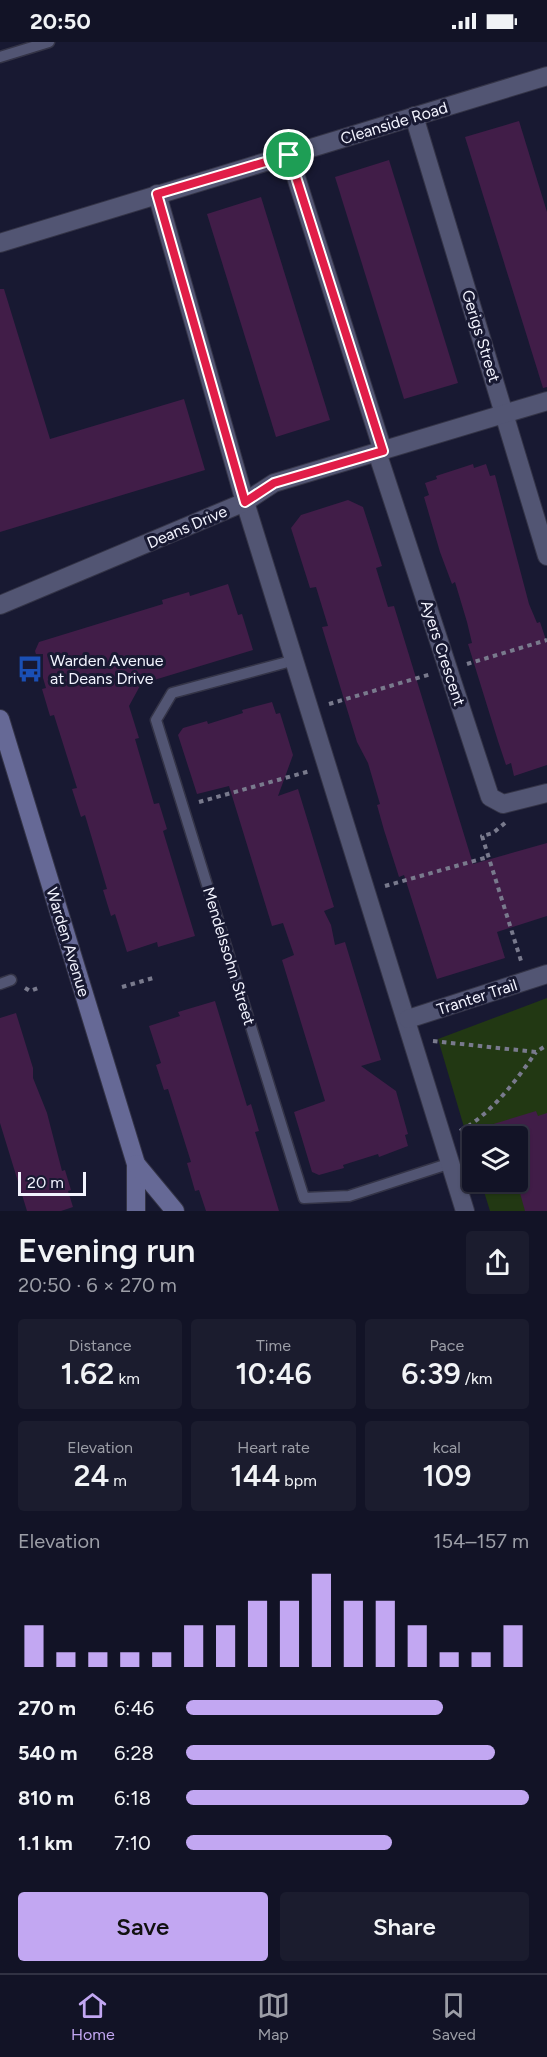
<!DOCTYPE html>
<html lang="en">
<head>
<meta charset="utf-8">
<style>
	body { margin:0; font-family:Figtree,sans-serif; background:#1b1c2e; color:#f1f3f6; height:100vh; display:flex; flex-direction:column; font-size:22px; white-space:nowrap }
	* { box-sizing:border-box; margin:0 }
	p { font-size:20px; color:#9c9ea7 }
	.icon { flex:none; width:33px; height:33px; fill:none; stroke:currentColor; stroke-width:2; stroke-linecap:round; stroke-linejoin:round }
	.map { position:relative; height:1169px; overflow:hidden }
	.sheet { display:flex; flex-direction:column; background:#121326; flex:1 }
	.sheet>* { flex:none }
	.fabs { position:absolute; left:462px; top:1084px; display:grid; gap:12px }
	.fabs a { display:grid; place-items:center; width:66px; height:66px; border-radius:6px; background:#121326; box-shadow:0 2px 4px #0004,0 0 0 2px #313243; font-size:30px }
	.scale { position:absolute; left:18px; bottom:15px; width:68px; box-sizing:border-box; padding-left:6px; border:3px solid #f2f3fe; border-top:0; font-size:16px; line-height:21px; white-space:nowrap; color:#f2f3fe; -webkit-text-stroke:4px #181932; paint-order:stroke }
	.pin { position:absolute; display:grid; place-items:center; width:51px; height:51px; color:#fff; margin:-26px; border:3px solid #fff; border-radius:50%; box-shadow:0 2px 6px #0007 }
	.round { display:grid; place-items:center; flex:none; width:63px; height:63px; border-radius:6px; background:#1b1c2e }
	.overview { display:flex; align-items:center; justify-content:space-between; height:102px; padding:0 18px }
	h1 { font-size:33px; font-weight:600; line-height:45px }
	.stats { display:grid; grid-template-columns:repeat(3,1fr); gap:9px; height:102px; padding:6px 18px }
	.stats div { display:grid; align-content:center; border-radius:6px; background:#1b1c2e; text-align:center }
	.stats b { font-size:30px; font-weight:600 }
	.stats small { font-size:16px; font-weight:400 }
	.stats p { font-size:16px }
	.chart { height:168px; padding:12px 18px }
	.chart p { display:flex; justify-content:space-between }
	.chart svg { width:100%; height:108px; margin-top:6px; stroke:#c2a7f2; stroke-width:6 }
	.cta { display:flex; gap:12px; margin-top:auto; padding:12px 18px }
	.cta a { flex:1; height:69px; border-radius:6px; background:#c2a7f2; color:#111; font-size:24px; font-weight:600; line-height:69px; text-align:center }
	.cta a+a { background:#1b1c2e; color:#f1f3f6 }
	ul { padding:0 18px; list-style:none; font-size:20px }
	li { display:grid; grid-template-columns:96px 72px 1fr; align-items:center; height:45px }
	li i { height:15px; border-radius:8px; background:#c2a7f2 }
	.status { display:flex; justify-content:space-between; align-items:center; height:42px; padding:0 30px; background:#121326; direction:ltr }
	.status svg { height:16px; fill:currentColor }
	.tab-bar { display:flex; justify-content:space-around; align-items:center; height:84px; border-top:2px solid #313243; background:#121326; font-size:16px; color:#9c9ea7 }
	.tab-bar a { display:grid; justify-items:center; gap:3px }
	.tab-bar .on { color:#c2a7f2 }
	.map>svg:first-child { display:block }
</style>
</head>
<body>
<div class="status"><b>20:50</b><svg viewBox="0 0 49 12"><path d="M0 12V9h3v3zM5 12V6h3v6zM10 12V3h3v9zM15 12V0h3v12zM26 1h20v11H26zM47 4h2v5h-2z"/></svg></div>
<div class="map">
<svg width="547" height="1169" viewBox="0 0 547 1169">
	<rect width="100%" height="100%" fill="#181932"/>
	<!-- green -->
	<polygon fill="#223813" points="547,956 547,1169 490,1169 481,1140 518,1140 518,1095 472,1095 472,1112 438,997"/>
	<!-- building -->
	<g fill="#411d48">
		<polygon points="519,79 547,170 547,345 543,346 465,95"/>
		<polygon points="389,118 458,341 404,357 335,135"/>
		<polygon points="261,155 330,378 276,395 207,172"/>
		<polygon points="0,247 4,247 50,397 184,357 205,428 0,490"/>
		<polygon points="473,422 474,426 486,422 490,434 495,433 529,562 537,581 540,580 547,601 547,723 514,734 511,721 506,723 498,699 468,602 472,601 467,580 455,540 452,542 440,510 424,455 429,453 425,441 437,437 436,434"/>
		<polygon points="348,458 363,465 382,524 376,526 388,565 394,564 473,822 547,801 547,874 497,890 505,916 437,937 404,833 399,835 384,788 377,763 380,762 368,721 357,700 322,585 328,584 316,545 310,546 291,486 301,473"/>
		<polygon points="228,542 238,573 242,572 253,608 141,642 129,664 139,696 135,697 154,762 159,761 167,787 163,789 195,894 158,905 157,900 127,910 115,872 111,874 103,848 107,847 85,773 81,775 72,747 77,746 54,673 50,674 42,647 46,646 35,609 39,600 163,562 162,558 189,550 190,554"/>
		<polygon points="272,660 276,672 280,671 293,713 278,754 298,747 334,865 324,869 331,883 335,903 345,900 381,1018 361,1024 396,1049 408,1092 405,1093 408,1104 379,1115 378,1112 343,1123 344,1126 319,1133 312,1130 294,1070 325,1059 282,918 294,913 283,881 272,884 229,744 197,752 178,693 183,686 207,679 208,682 243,671 242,668"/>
		<polygon points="215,959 247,1064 251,1062 259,1089 255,1090 279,1169 206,1169 199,1148 195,1149 187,1121 191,1120 168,1047 164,1048 156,1023 161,1021 149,984 180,974 178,970"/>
		<polygon points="16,971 33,1026 33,1036 47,1071 62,1129 65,1128 71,1148 68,1149 73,1165 61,1169 27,1169 0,1081 0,976"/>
		<polygon points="536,1069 538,1074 547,1071 547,1169 525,1169 518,1144 518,1095 465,1095 464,1091"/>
	</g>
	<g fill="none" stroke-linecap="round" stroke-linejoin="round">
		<!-- service casing -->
		<g stroke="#343447" stroke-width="13">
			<g id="service">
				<polyline points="0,15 49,0"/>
				<polyline points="295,618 172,651 156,678 304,1156 349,1154 451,1121"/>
				<polyline points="0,942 11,938"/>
			</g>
		</g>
		<!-- minor casing -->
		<g stroke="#343447" stroke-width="20">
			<g id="minor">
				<polyline points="414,74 547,514"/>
				<polyline points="289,113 383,409"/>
				<polyline points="157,152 245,460 465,1169"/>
				<polyline points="0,201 547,34"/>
				<polyline points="377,410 490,755 503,762 547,751"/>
				<polyline points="0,563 245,460 274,441 547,359"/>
				<polyline points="408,977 547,932"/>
			</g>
		</g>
		<!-- secondary casing -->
		<g stroke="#343447" stroke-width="20">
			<g id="secondary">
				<polyline points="0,677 136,1122 136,1169"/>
				<polyline points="136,1122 175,1169"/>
			</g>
		</g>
		<!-- path -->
		<g stroke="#797a8d" stroke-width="4" stroke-dasharray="4.5 4.5" stroke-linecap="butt">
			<polyline points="467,622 547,598"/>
			<polyline points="329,662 431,632"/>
			<polyline points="199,760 310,729"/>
			<polyline points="505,781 493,791 482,794 522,922"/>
			<polyline points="385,844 488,815"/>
			<polyline points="122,945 153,936"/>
			<polyline points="25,946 30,949 38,946"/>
			<polyline points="433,999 536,1010 547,1003"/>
			<path d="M460 1089C491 1072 516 1039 536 1010"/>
		</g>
		<!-- service -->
		<use href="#service" stroke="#525573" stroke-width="10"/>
		<!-- minor -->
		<use href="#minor" stroke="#525573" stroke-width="18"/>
		<!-- secondary -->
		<use href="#secondary" stroke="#666996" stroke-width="18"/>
	</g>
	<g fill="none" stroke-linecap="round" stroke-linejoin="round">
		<!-- route casing -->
		<g stroke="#fff" stroke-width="12">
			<polygon id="route" points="289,113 383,409 274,441 245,460 157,152"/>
		</g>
		<!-- route -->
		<use href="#route" stroke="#e11d48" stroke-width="8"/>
	</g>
	<!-- icons -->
	<defs>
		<g id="bus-bare" transform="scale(2.07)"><path d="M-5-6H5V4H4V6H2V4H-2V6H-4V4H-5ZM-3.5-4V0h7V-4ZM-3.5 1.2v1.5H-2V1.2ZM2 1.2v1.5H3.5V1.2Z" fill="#1a4fb4" stroke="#181932" stroke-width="2.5" paint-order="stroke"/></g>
	</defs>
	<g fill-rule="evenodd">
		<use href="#bus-bare" x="30" y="627"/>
	</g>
	<g text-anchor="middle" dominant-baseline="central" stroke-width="6" stroke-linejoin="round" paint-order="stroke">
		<!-- street labels -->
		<g font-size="16" fill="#f2f3fe" stroke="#181932">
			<text transform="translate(394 81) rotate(-17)">Cleanside Road</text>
			<text transform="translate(481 294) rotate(73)">Gerigs Street</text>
			<text transform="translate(187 485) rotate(-23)">Deans Drive</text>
			<text transform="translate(443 611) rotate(72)">Ayers Crescent</text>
			<text transform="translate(68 900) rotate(73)">Warden Avenue</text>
			<text transform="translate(229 914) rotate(73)">Mendelssohn Street</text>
			<text transform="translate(477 955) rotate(-18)">Tranter Trail</text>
		</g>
		<!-- poi labels -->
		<g font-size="16" fill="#f2f3fe" stroke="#181932" text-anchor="start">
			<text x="50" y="618">Warden Avenue<tspan x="50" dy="18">at Deans Drive</tspan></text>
		</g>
	</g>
</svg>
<div class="fabs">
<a><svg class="icon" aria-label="layers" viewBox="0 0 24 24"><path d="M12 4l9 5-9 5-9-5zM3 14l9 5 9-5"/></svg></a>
</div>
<div class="scale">20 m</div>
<div class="pin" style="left:289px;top:113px;background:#1e9e55"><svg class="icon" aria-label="arrive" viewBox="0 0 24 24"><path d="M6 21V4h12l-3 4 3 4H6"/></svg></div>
</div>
<section class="sheet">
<div class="overview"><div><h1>Evening run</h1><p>20:50 · 6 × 270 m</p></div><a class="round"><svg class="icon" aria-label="share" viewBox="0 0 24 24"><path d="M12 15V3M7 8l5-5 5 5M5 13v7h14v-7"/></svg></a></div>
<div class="stats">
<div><p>Distance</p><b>1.62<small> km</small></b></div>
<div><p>Time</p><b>10:46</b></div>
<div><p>Pace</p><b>6:39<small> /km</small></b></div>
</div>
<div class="stats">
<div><p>Elevation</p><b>24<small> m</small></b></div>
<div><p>Heart rate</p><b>144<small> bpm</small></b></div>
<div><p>kcal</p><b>109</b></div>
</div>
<div class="chart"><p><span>Elevation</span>154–157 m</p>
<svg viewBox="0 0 160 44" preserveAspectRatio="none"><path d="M5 44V27M15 44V38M25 44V38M35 44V38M45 44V38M55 44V27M65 44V27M75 44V17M85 44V17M95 44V6M105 44V17M115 44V17M125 44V27M135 44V38M145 44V38M155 44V27"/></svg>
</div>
<ul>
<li><b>270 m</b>6:46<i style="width:75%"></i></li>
<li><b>540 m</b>6:28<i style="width:90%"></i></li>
<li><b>810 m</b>6:18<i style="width:100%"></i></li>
<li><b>1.1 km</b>7:10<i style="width:60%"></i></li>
</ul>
<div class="cta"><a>Save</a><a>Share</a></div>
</section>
<nav class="tab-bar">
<a class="on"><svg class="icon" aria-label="home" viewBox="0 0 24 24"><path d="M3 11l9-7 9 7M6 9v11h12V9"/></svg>Home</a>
<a><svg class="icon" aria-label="map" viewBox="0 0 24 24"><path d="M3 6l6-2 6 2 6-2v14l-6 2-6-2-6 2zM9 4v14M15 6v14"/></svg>Map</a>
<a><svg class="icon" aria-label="saved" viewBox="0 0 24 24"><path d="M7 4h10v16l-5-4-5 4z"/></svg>Saved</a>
</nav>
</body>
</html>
